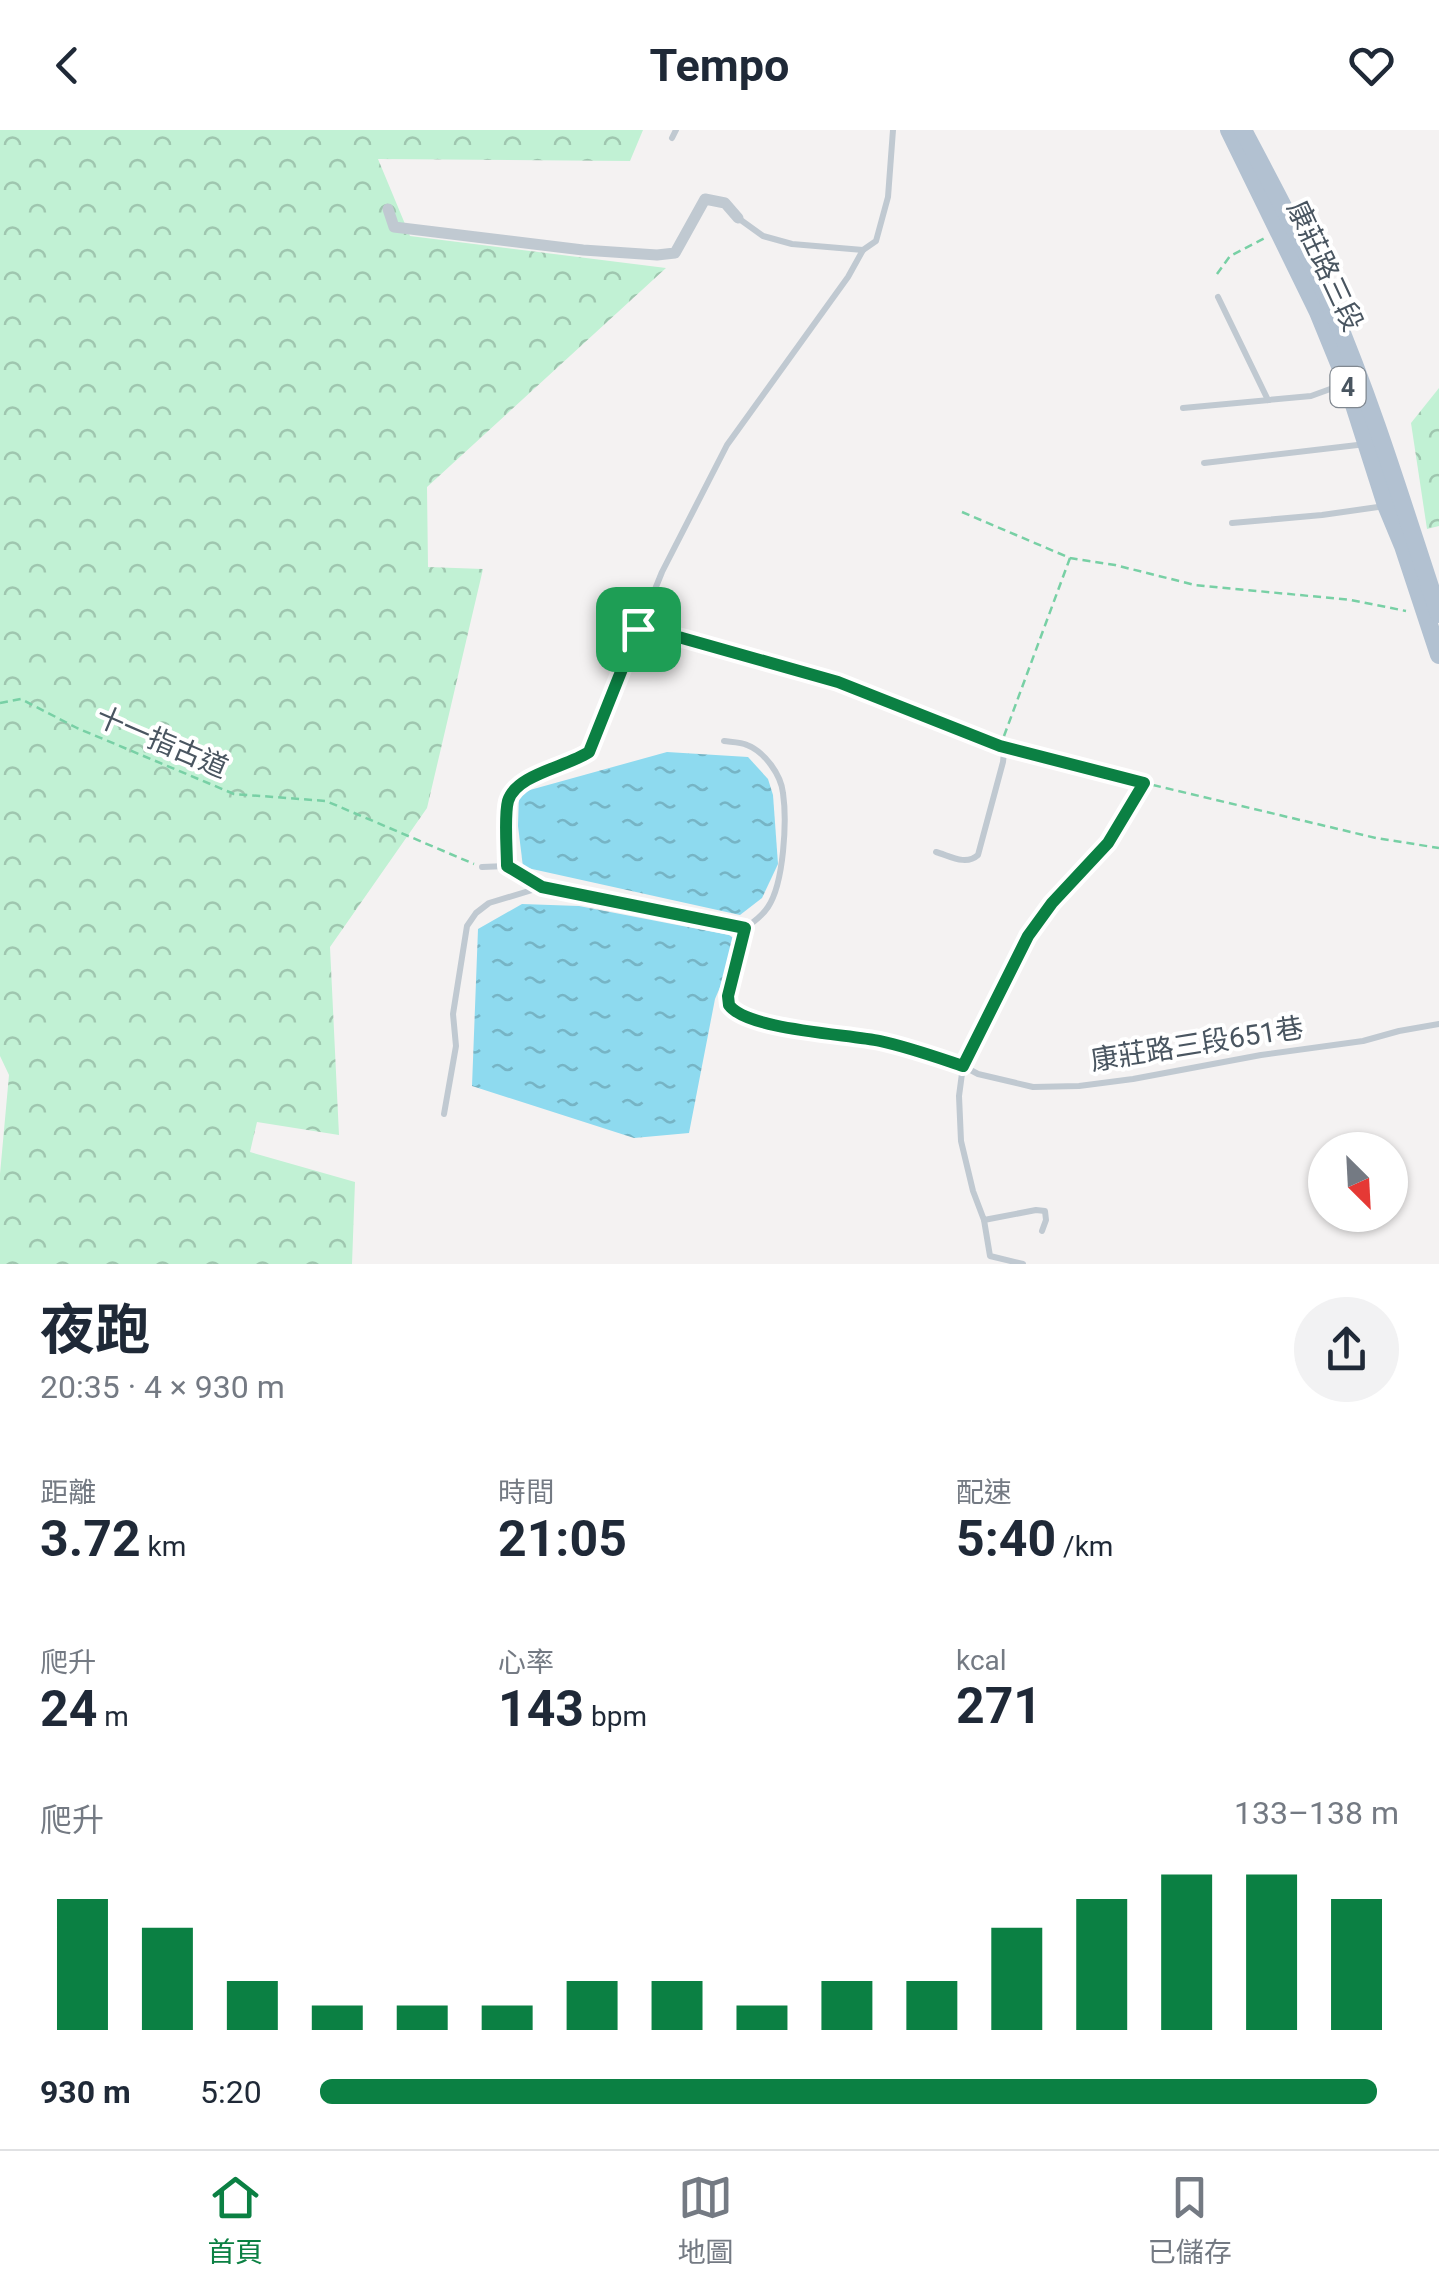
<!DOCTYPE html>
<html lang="zh-TW">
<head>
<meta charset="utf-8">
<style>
	body { margin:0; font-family:Roboto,"Noto Sans TC",sans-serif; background:#f2f2f3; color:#1f2937; height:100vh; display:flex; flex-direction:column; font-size:38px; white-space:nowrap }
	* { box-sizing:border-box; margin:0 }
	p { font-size:32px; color:#747a83 }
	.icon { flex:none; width:55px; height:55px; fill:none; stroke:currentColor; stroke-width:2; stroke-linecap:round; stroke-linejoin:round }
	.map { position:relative; height:1134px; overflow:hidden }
	.drawer { display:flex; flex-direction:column; background:#fff; flex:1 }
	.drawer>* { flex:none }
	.needle { width:65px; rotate:156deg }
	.controls { position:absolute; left:1308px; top:1002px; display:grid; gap:20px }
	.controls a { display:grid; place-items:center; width:100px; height:100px; border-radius:50%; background:#fff; box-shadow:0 2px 8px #0004; font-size:50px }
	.pin { position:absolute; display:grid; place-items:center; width:85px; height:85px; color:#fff; margin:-42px; border-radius:20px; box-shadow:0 5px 15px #0006 }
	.round { display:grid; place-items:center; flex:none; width:105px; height:105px; border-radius:52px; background:#f2f2f3 }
	.overview { display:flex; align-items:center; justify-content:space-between; height:170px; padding:0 40px }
	h1 { font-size:55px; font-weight:700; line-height:75px }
	.metrics { display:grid; grid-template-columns:repeat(3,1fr); gap:15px; height:170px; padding:10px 40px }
	.metrics div { display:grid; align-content:center }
	.metrics b { font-size:50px; font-weight:700 }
	.metrics small { font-size:28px; font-weight:400 }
	.metrics p { font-size:28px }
	.chart { height:280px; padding:20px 40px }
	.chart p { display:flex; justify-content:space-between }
	.chart svg { width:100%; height:180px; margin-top:10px; stroke:#0b8043; stroke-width:6 }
	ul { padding:0 40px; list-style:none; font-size:32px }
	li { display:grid; grid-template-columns:160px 120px 1fr; align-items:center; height:75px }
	li i { height:25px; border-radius:12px; background:#0b8043 }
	header { display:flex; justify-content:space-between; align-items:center; height:130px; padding:0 40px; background:#fff; font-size:45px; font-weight:700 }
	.dock { display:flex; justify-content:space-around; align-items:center; height:140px; border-top:2px solid #e0e1e3; background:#fff; font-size:28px; color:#747a83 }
	.dock a { display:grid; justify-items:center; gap:5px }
	.dock .active { color:#0b8043 }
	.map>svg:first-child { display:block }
</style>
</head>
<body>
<header><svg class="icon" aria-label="back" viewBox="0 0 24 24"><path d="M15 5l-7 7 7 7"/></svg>Tempo<svg class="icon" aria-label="heart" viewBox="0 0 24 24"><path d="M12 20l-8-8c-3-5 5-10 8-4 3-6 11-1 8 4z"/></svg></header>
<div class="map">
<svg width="1439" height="1134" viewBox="0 0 1439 1134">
	<defs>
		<pattern id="forest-crowns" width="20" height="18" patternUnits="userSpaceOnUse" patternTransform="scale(2.5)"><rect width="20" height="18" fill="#c1f1d4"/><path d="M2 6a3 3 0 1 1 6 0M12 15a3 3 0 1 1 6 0" fill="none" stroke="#9fc6af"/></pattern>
		<pattern id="water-ripples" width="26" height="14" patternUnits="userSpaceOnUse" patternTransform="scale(2.5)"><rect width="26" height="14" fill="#8edaef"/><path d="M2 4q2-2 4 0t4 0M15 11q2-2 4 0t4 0" fill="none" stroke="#76b4c5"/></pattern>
	</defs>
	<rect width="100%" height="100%" fill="#f4f2f2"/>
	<!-- forest -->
	<g fill="url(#forest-crowns)">
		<polygon points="0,0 643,0 630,31 378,29 410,106 666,138 427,357 428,437 483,439 427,678 330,817 339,1005 257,992 250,1022 355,1052 352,1134 0,1134 0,1044 9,945 0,926"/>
		<polygon points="1439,258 1439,396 1427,399 1411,293"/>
	</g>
	<!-- water -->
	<g fill="url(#water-ripples)">
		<polygon points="667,622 748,627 768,649 773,665 778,734 762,768 740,785 523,737 518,696 519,663"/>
		<polygon points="522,774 579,776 729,805 739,812 715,869 689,1003 634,1008 472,956 478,799"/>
	</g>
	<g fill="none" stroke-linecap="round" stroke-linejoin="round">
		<!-- path -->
		<g stroke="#78d0a5" stroke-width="2.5" stroke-dasharray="8 5" stroke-linecap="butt">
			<polyline points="1217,144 1230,126 1267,107"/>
			<polyline points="962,382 1070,428 1115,435 1195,455 1351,470 1406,481"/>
			<polyline points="0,573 21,569 77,598 234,664 326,671 474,734"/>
			<polyline points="1004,606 1070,428"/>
			<polyline points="1012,619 1135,651"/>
			<polyline points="1153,655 1376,708 1439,718"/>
		</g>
		<!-- lane -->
		<g stroke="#c0c9d1" stroke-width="6">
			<polyline points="672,8 676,0"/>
			<polyline points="738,88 763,106 792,114 863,120"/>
			<polyline points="1218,167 1268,270"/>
			<polyline points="1183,278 1311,266 1344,254"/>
			<polyline points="1204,333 1366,314"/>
			<polyline points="1232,393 1322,385 1385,376"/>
			<path d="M638 499 683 508 837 552 1000 616 1004 622 1003 632 978 725C966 736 950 726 936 722"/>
			<path d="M724 611C731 612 741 612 747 615 765 622 781 645 783 663 787 691 784 753 768 777 762 786 754 792 745 798"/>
			<path d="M507 736C508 708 502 677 520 653L580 629 589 622 662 442 727 315 848 147 863 120 876 111 888 67 893 0"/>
			<polyline points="482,737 507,736 541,756"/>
			<polyline points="745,798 728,866 729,875 738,884 782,897 880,911 963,936 978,944 1033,957 1079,956 1133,949 1261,925 1363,911 1399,901 1439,894"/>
			<polyline points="444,984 456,916 453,884 467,796 476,783 489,773 542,757 745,798"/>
			<polyline points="984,1090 990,1126 1023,1134"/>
			<polyline points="1042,1101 1046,1090 1045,1081 1036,1080 984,1090 973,1061 961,1011 959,966 963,936 1028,805 1053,773 1108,713 1144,653"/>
		</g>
		<!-- street -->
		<polyline stroke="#c0c9d1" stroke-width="11" points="388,79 394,97 583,120 657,125 675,123 705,69 725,73 738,88"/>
		<!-- primary -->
		<g stroke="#b2c1d1" stroke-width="18">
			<polyline points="1229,0 1318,182 1347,253 1386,375 1403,416 1439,525"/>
			<path d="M1243 0C1274 59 1306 118 1332 179 1374 278 1405 382 1439 484"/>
		</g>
	</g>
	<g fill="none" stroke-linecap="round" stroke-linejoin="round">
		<!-- route casing -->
		<g stroke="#fff" stroke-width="20">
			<path id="route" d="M638 499 682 508 838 552 1000 616 1144 653 1108 713 1052 773 1028 806 963 936C936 927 908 917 880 911 847 904 747 900 729 875L728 866 745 798 542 757 507 736C507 720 504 686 508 671 516 644 567 637 589 622Z"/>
		</g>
		<!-- route -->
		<use href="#route" stroke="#0b8043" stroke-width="12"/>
	</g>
	<g text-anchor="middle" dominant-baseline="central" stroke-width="8" stroke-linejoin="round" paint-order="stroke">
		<!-- shield labels -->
		<rect fill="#fff" stroke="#808890" stroke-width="2.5" x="1330.5" y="237" width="35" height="40" rx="8"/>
		<g font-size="25" font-weight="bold" fill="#495560">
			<text x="1348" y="257">4</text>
		</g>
		<!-- street labels -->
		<g font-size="28" fill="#495560" stroke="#fff">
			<text transform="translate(1325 136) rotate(65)">康莊路三段</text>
			<text transform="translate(162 612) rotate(23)">十一指古道</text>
			<text transform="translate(1197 914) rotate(-9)">康莊路三段651巷</text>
		</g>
	</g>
</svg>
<div class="controls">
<a><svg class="needle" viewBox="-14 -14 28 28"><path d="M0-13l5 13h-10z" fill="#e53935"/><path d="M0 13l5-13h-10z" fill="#747a83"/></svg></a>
</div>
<div class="pin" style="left:638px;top:499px;background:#1e9e55"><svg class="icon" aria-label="arrive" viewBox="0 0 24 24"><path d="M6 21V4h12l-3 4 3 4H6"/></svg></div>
</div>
<section class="drawer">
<div class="overview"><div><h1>夜跑</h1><p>20:35 · 4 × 930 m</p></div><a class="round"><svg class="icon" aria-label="share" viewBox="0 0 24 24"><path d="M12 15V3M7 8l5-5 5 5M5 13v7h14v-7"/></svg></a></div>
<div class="metrics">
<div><p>距離</p><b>3.72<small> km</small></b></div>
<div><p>時間</p><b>21:05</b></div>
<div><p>配速</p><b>5:40<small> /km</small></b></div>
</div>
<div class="metrics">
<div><p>爬升</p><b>24<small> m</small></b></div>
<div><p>心率</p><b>143<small> bpm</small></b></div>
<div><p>kcal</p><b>271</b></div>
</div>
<div class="chart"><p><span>爬升</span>133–138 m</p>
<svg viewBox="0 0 160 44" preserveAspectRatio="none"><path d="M5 44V12M15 44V19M25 44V32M35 44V38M45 44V38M55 44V38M65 44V32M75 44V32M85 44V38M95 44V32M105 44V32M115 44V19M125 44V12M135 44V6M145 44V6M155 44V12"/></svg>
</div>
<ul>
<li><b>930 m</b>5:20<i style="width:98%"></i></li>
</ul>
</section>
<nav class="dock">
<a class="active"><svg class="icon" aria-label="home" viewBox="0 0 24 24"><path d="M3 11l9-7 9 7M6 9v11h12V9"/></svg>首頁</a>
<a><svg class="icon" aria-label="map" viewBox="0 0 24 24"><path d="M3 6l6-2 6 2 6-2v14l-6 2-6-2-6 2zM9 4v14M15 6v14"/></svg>地圖</a>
<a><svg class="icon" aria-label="saved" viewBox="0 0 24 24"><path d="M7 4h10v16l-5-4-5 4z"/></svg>已儲存</a>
</nav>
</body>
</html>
